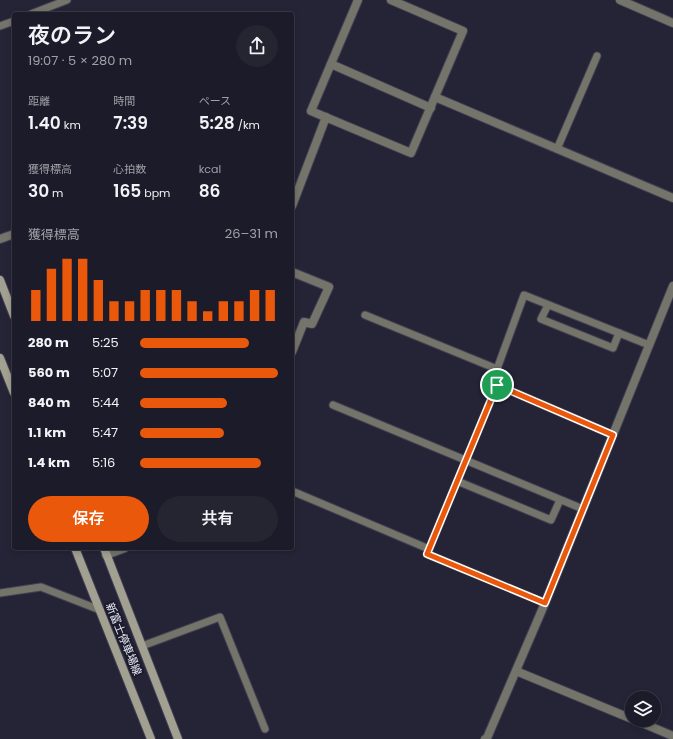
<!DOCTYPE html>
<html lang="ja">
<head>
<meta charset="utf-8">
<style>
	body { margin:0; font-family:Poppins,"Noto Sans JP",sans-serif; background:#252431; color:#f1f3f6; height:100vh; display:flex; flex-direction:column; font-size:15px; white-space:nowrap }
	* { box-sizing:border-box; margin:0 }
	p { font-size:13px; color:#a0a1a8 }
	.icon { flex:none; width:22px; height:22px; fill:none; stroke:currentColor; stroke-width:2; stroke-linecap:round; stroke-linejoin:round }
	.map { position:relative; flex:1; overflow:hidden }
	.sheet { position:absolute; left:12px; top:12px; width:282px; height:538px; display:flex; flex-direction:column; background:#1c1b29; border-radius:4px; box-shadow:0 2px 6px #0003,0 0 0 1px #3a3946 }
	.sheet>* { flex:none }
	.buttons { position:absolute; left:625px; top:691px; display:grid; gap:8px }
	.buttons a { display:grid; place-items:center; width:36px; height:36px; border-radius:50%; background:#1c1b29; box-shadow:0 2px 6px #0003,0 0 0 1px #3a3946; font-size:20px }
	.pin { position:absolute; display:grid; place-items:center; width:34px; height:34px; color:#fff; margin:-17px; border:2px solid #fff; border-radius:50%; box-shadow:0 1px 4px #0007 }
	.round { display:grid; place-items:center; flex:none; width:42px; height:42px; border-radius:21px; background:#252431 }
	.summary { display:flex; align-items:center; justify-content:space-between; height:68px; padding:0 16px }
	h1 { font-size:22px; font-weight:600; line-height:30px }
	.stats { display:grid; grid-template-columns:repeat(3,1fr); gap:6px; height:68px; padding:4px 16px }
	.stats div { display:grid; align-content:center }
	.stats b { font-size:17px; font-weight:600 }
	.stats small { font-size:11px; font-weight:400 }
	.stats p { font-size:11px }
	.chart { height:112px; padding:8px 16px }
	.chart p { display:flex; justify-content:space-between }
	.chart svg { width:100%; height:72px; margin-top:4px; stroke:#ea580c; stroke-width:6 }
	.cta { display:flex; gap:8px; margin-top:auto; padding:8px 16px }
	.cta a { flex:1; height:46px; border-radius:24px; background:#ea580c; color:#fff; font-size:16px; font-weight:600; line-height:46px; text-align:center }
	.cta a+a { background:#252431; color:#f1f3f6 }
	ul { padding:0 16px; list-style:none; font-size:13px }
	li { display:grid; grid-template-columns:64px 48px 1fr; align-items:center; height:30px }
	li i { height:10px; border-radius:5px; background:#ea580c }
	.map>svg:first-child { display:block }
</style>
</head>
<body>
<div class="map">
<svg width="673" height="739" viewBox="0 0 673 739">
	<rect width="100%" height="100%" fill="#252437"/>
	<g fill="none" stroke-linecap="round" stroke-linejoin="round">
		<!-- service casing -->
		<g stroke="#414052" stroke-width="9">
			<g id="service">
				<polyline points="31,14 67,0"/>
				<polyline points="0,26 14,21"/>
				<polyline points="557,149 597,56"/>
				<polyline points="548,305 541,319 613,348 619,333"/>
				<polyline points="365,315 497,369"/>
				<polyline points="497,385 613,435"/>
				<polyline points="333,405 583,509"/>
				<polyline points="457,481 551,520 560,500"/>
				<polyline points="292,491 429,549"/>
				<polyline points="0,593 41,587 100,610"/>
				<polyline points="545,603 427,554 497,385 497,369 524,295 649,345"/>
				<polyline points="142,646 220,617 265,729"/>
			</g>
		</g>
		<!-- minor casing -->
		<g stroke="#414052" stroke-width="10">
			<g id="minor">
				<polyline points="358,0 311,111 411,153 463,31 391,0"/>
				<polyline points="620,0 673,23"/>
				<polyline points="331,64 431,108"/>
				<polyline points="435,97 673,198"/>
				<polyline points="292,206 326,117"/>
				<polyline points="0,239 14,234"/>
				<polyline points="292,272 329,287 312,324 304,322 292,352"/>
				<polyline points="106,555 125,548"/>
				<polyline points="516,671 632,719"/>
				<polyline points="635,720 673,736"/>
				<polyline points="485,739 487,738 545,603 673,286"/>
			</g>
		</g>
		<!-- secondary casing -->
		<g stroke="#414052" stroke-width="10">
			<g id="secondary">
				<polyline points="0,280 14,316"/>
				<polyline points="0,358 14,393"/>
				<polyline points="75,548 151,739"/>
				<polyline points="104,548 178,739"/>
			</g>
		</g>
		<!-- service -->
		<use href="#service" stroke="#75746a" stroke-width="7"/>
		<!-- minor -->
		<use href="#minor" stroke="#75746a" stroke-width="8"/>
		<!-- secondary -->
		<use href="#secondary" stroke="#a2a090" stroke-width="8"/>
	</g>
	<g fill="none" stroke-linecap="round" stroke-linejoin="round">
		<!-- route casing -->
		<g stroke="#fff" stroke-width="8">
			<polygon id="route" points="497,385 613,435 545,603 427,554"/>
		</g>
		<!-- route -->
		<use href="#route" stroke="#ea580c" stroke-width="5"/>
	</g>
	<g text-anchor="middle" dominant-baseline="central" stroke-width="4" stroke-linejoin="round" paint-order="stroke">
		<!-- street labels -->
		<g font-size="11" fill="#eaeaf7" stroke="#1b1b2c">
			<text transform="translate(124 639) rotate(68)">新富士停車場線</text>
		</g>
	</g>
</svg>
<div class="buttons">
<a><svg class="icon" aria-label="layers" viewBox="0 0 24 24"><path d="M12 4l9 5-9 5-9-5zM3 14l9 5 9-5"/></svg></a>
</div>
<div class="pin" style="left:497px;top:385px;background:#1e9e55"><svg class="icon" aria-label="arrive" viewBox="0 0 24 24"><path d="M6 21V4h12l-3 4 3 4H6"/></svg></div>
<section class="sheet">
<div class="summary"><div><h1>夜のラン</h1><p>19:07 · 5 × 280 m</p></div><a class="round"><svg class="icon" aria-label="share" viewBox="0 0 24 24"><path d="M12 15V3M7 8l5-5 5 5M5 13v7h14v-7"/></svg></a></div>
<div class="stats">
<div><p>距離</p><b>1.40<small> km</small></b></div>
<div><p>時間</p><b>7:39</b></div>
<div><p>ペース</p><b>5:28<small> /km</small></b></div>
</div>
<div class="stats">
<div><p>獲得標高</p><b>30<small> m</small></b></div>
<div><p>心拍数</p><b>165<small> bpm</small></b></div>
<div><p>kcal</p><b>86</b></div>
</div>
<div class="chart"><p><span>獲得標高</span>26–31 m</p>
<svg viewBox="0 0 160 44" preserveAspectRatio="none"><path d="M5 44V25M15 44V12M25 44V6M35 44V6M45 44V19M55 44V32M65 44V32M75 44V25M85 44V25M95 44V25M105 44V32M115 44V38M125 44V32M135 44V32M145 44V25M155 44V25"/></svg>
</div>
<ul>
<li><b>280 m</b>5:25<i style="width:79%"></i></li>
<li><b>560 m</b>5:07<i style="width:100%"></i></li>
<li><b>840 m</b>5:44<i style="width:63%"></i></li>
<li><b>1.1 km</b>5:47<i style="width:61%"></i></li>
<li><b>1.4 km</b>5:16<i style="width:88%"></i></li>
</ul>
<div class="cta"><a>保存</a><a>共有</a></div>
</section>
</div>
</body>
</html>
